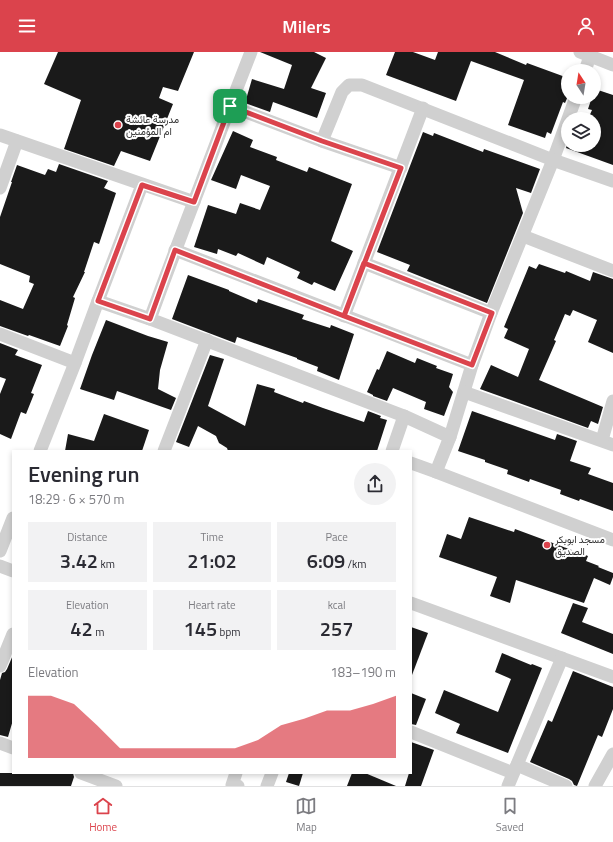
<!DOCTYPE html>
<html lang="en">
<head>
<meta charset="utf-8">
<style>
	body { margin:0; font-family:"Titillium Web",Vazirmatn,sans-serif; background:#f2f2f3; color:#2b2b33; height:100vh; display:flex; flex-direction:column; font-size:15px; white-space:nowrap }
	* { box-sizing:border-box; margin:0 }
	p { font-size:13px; color:#7c7c81 }
	.icon { flex:none; width:22px; height:22px; fill:none; stroke:currentColor; stroke-width:2; stroke-linecap:round; stroke-linejoin:round }
	.map { position:relative; flex:1; overflow:hidden }
	.sheet { position:absolute; left:12px; top:398px; width:400px; height:324px; display:flex; flex-direction:column; background:#fff; border-radius:0px; box-shadow:0 2px 6px #0003 }
	.sheet>* { flex:none }
	.needle { width:26px; rotate:348deg }
	.controls { position:absolute; left:561px; top:12px; display:grid; gap:8px }
	.controls a { display:grid; place-items:center; width:40px; height:40px; border-radius:50%; background:#fff; box-shadow:0 2px 6px #0003; font-size:20px }
	.pin { position:absolute; display:grid; place-items:center; width:34px; height:34px; color:#fff; margin:-17px; border-radius:8px; box-shadow:0 2px 6px #0006 }
	.round { display:grid; place-items:center; flex:none; width:42px; height:42px; border-radius:21px; background:#f2f2f3 }
	.overview { display:flex; align-items:center; justify-content:space-between; height:68px; padding:0 16px }
	h1 { font-size:22px; font-weight:600; line-height:30px }
	.figures { display:grid; grid-template-columns:repeat(3,1fr); gap:6px; height:68px; padding:4px 16px }
	.figures div { display:grid; align-content:center; border-radius:0px; background:#f2f2f3; text-align:center }
	.figures b { font-size:20px; font-weight:600 }
	.figures small { font-size:11px; font-weight:400 }
	.figures p { font-size:11px }
	.chart { height:112px; padding:8px 16px }
	.chart p { display:flex; justify-content:space-between }
	.chart svg { width:100%; height:72px; margin-top:4px; fill:#db434c; opacity:.7 }
	header { display:flex; justify-content:space-between; align-items:center; height:52px; padding:0 16px; background:#db434c; color:#fff; font-size:18px; font-weight:600 }
	.tabs { display:flex; justify-content:space-around; align-items:center; height:56px; border-top:1px solid #e1e1e2; background:#fff; font-size:11px; color:#7c7c81 }
	.tabs a { display:grid; justify-items:center; gap:2px }
	.tabs .selected { color:#db434c }
	.map>svg:first-child { display:block }
</style>
</head>
<body>
<header><svg class="icon" aria-label="menu" viewBox="0 0 24 24"><path d="M4 6h16M4 12h16M4 18h16"/></svg>Milers<svg class="icon" aria-label="person" viewBox="0 0 24 24"><circle cx="12" cy="8" r="4"/><path d="M4 21q1-7 8-7t8 7"/></svg></header>
<div class="map">
<svg width="613" height="734" viewBox="0 0 613 734">
	<rect width="100%" height="100%" fill="#fff"/>
	<!-- building -->
	<g fill="#1a1a1a">
		<polygon points="58,0 194,0 178,39 163,35 159,46 173,52 150,109 121,99 114,114 64,97 81,48 44,32"/>
		<polygon points="260,0 314,0 326,6 311,36 326,41 317,66 273,50 270,60 245,51 252,27 284,37 292,13"/>
		<polygon points="395,0 413,0 435,8 438,0 495,0 526,13 527,11 568,26 568,44 565,51 563,50 551,82 547,80 545,86 508,73 524,28 471,9 456,49 386,23"/>
		<polygon points="595,37 613,43 613,113 566,96 567,93 594,93 594,67 588,67 592,58 588,57 592,45 594,45"/>
		<polygon points="233,79 253,88 250,95 277,105 276,108 307,120 309,115 352,132 331,189 353,199 335,239 314,230 312,233 297,226 300,220 267,205 264,213 238,201 236,204 218,197 217,202 194,195 208,153 236,162 240,151 260,158 270,134 241,123 236,137 211,128"/>
		<polygon points="423,80 433,84 434,81 483,100 484,97 540,117 531,141 516,136 523,161 487,251 407,219 410,213 377,200"/>
		<polygon points="59,112 108,129 104,136 116,141 99,192 94,190 84,220 85,220 73,245 75,246 67,273 68,274 60,294 29,283 28,284 0,274 0,248 23,257 34,232 29,230 30,224 0,212 0,165 12,130 11,130 17,113 45,123 48,117 56,120"/>
		<polygon points="539,212 565,221 566,219 590,229 593,220 613,227 613,301 588,290 597,268 573,258 570,264 565,262 554,288 556,289 539,328 603,355 598,372 591,369 588,376 480,337 491,313 518,325 529,297 504,286 508,277 504,275 529,214 536,217"/>
		<polygon points="188,223 229,238 229,239 257,251 258,247 304,263 302,267 330,276 331,273 354,282 339,328 317,319 318,315 297,307 297,306 237,285 235,291 172,267"/>
		<polygon points="106,268 148,284 168,290 160,318 158,337 176,346 171,358 117,339 114,348 80,337 92,303"/>
		<polygon points="0,291 18,298 15,303 42,313 31,341 34,342 26,362 21,360 11,387 0,382 0,342 6,327 0,325"/>
		<polygon points="387,299 415,311 417,306 437,314 436,316 453,322 449,335 453,340 444,364 424,357 426,350 393,336 387,349 373,344 373,343 367,340 377,317 379,318"/>
		<polygon points="210,303 224,307 208,354 245,374 257,332 275,337 274,340 303,351 304,349 323,356 364,370 368,359 381,364 380,366 387,368 377,399 228,399 227,396 219,391 216,384 198,374 189,395 176,390"/>
		<polygon points="472,359 555,388 557,382 577,389 570,409 591,416 588,422 613,431 613,459 580,447 579,449 560,442 561,438 530,427 529,430 507,422 508,418 485,410 485,408 458,399"/>
		<polygon points="104,362 149,378 142,399 65,399 68,382 94,389"/>
		<polygon points="469,465 514,480 515,477 588,504 586,509 599,514 598,515 613,521 613,525 610,533 594,526 584,551 516,528 510,551 490,544 497,525 439,505 447,482 461,487"/>
		<polygon points="573,551 588,556 582,570 613,582 613,602 561,581"/>
		<polygon points="411,575 428,581 412,623 411,623"/>
		<polygon points="502,601 531,613 532,612 542,616 508,701 456,681 460,672 435,661 444,638 498,660 511,627 495,620"/>
		<polygon points="13,603 13,668 8,685 0,683 0,628 2,621 5,620 7,617"/>
		<polygon points="573,619 613,635 613,657 602,685 598,683 577,734 574,733 572,729 569,727 530,710 548,668 552,670"/>
		<polygon points="411,641 426,647 416,673 411,672"/>
		<polygon points="411,690 434,698 421,734 405,734 409,721 411,721"/>
		<polygon points="0,721 73,721 74,725 71,734 0,734"/>
		<polygon points="289,721 303,721 299,734 286,730"/>
		<polygon points="352,721 365,721 396,734 347,734"/>
	</g>
	<g fill="none" stroke-linecap="round" stroke-linejoin="round">
		<!-- street -->
		<g stroke="#d0d0d0" stroke-width="13">
			<polyline points="251,0 230,54 322,89"/>
			<polyline points="580,0 613,13"/>
			<polyline points="585,19 590,4"/>
			<polyline points="576,45 553,108 491,261 472,313 450,385 436,420 613,488"/>
			<path d="M230 54C204 125 176 195 150 267L404 364 450 385"/>
			<polyline points="0,83 194,150"/>
			<polyline points="401,116 322,89 342,40 349,33 362,33 553,108 613,129"/>
			<polyline points="0,136 17,89"/>
			<polyline points="523,184 613,219"/>
			<polyline points="175,198 472,313"/>
			<polyline points="364,211 491,261"/>
			<polyline points="98,249 142,133"/>
			<polyline points="344,264 423,56"/>
			<polyline points="0,282 75,311"/>
			<polyline points="464,340 613,393"/>
			<polyline points="602,388 613,349"/>
			<polyline points="40,399 75,311 98,249 150,267"/>
			<polyline points="164,399 207,288"/>
			<polyline points="392,399 404,364"/>
			<polyline points="411,411 436,420"/>
			<polyline points="0,499 13,466"/>
			<polyline points="0,514 13,519"/>
			<polyline points="411,551 613,625"/>
			<polyline points="0,614 13,582"/>
			<polyline points="411,680 513,721"/>
			<polyline points="0,691 13,696"/>
			<polyline points="517,713 566,734"/>
			<polyline points="81,721 116,734"/>
			<polyline points="236,721 232,733 238,734"/>
			<polyline points="267,734 272,721"/>
			<polyline points="508,734 562,606"/>
			<polyline points="595,734 613,702"/>
		</g>
	</g>
	<g fill="none" stroke-linecap="round" stroke-linejoin="round">
		<!-- route casing -->
		<g stroke="#fff" stroke-width="8">
			<polyline id="route" points="230,54 194,150 142,133 98,249 150,267 175,198 344,264 364,211 492,261 472,313 344,264 401,116 322,89 230,54"/>
		</g>
		<!-- route -->
		<use href="#route" stroke="#db434c" stroke-width="5"/>
	</g>
	<!-- markers -->
	<g fill="#db434c" stroke="#fff" stroke-width="1.5">
		<circle cx="118" cy="73" r="4"/>
		<circle cx="547" cy="493" r="4"/>
	</g>
	<g text-anchor="middle" dominant-baseline="central" stroke-width="4" stroke-linejoin="round" paint-order="stroke">
		<!-- poi labels -->
		<g font-size="10" fill="#333" stroke="#fff" text-anchor="start">
			<text x="126" y="67">مدرسة عائشة<tspan x="126" dy="12">ام المؤمنين</tspan></text>
			<text x="555" y="487">مسجد ابوبكر<tspan x="555" dy="12">الصديق</tspan></text>
		</g>
	</g>
</svg>
<div class="controls">
<a><svg class="needle" viewBox="-14 -14 28 28"><path d="M0-13l5 13h-10z" fill="#e53935"/><path d="M0 13l5-13h-10z" fill="#7c7c81"/></svg></a>
<a><svg class="icon" aria-label="layers" viewBox="0 0 24 24"><path d="M12 4l9 5-9 5-9-5zM3 14l9 5 9-5"/></svg></a>
</div>
<div class="pin" style="left:230px;top:54px;background:#1e9e55"><svg class="icon" aria-label="arrive" viewBox="0 0 24 24"><path d="M6 21V4h12l-3 4 3 4H6"/></svg></div>
<section class="sheet">
<div class="overview"><div><h1>Evening run</h1><p>18:29 · 6 × 570 m</p></div><a class="round"><svg class="icon" aria-label="share" viewBox="0 0 24 24"><path d="M12 15V3M7 8l5-5 5 5M5 13v7h14v-7"/></svg></a></div>
<div class="figures">
<div><p>Distance</p><b>3.42<small> km</small></b></div>
<div><p>Time</p><b>21:02</b></div>
<div><p>Pace</p><b>6:09<small> /km</small></b></div>
</div>
<div class="figures">
<div><p>Elevation</p><b>42<small> m</small></b></div>
<div><p>Heart rate</p><b>145<small> bpm</small></b></div>
<div><p>kcal</p><b>257</b></div>
</div>
<div class="chart"><p><span>Elevation</span>183–190 m</p>
<svg viewBox="0 0 160 44" preserveAspectRatio="none"><path d="M0 44V6L10 6L20 11L30 24L40 38L50 38L60 38L70 38L80 38L90 38L100 33L110 24L120 20L130 15L140 15L150 11L160 6V44z"/></svg>
</div>
</section>
</div>
<nav class="tabs">
<a class="selected"><svg class="icon" aria-label="home" viewBox="0 0 24 24"><path d="M3 11l9-7 9 7M6 9v11h12V9"/></svg>Home</a>
<a><svg class="icon" aria-label="map" viewBox="0 0 24 24"><path d="M3 6l6-2 6 2 6-2v14l-6 2-6-2-6 2zM9 4v14M15 6v14"/></svg>Map</a>
<a><svg class="icon" aria-label="saved" viewBox="0 0 24 24"><path d="M7 4h10v16l-5-4-5 4z"/></svg>Saved</a>
</nav>
</body>
</html>
